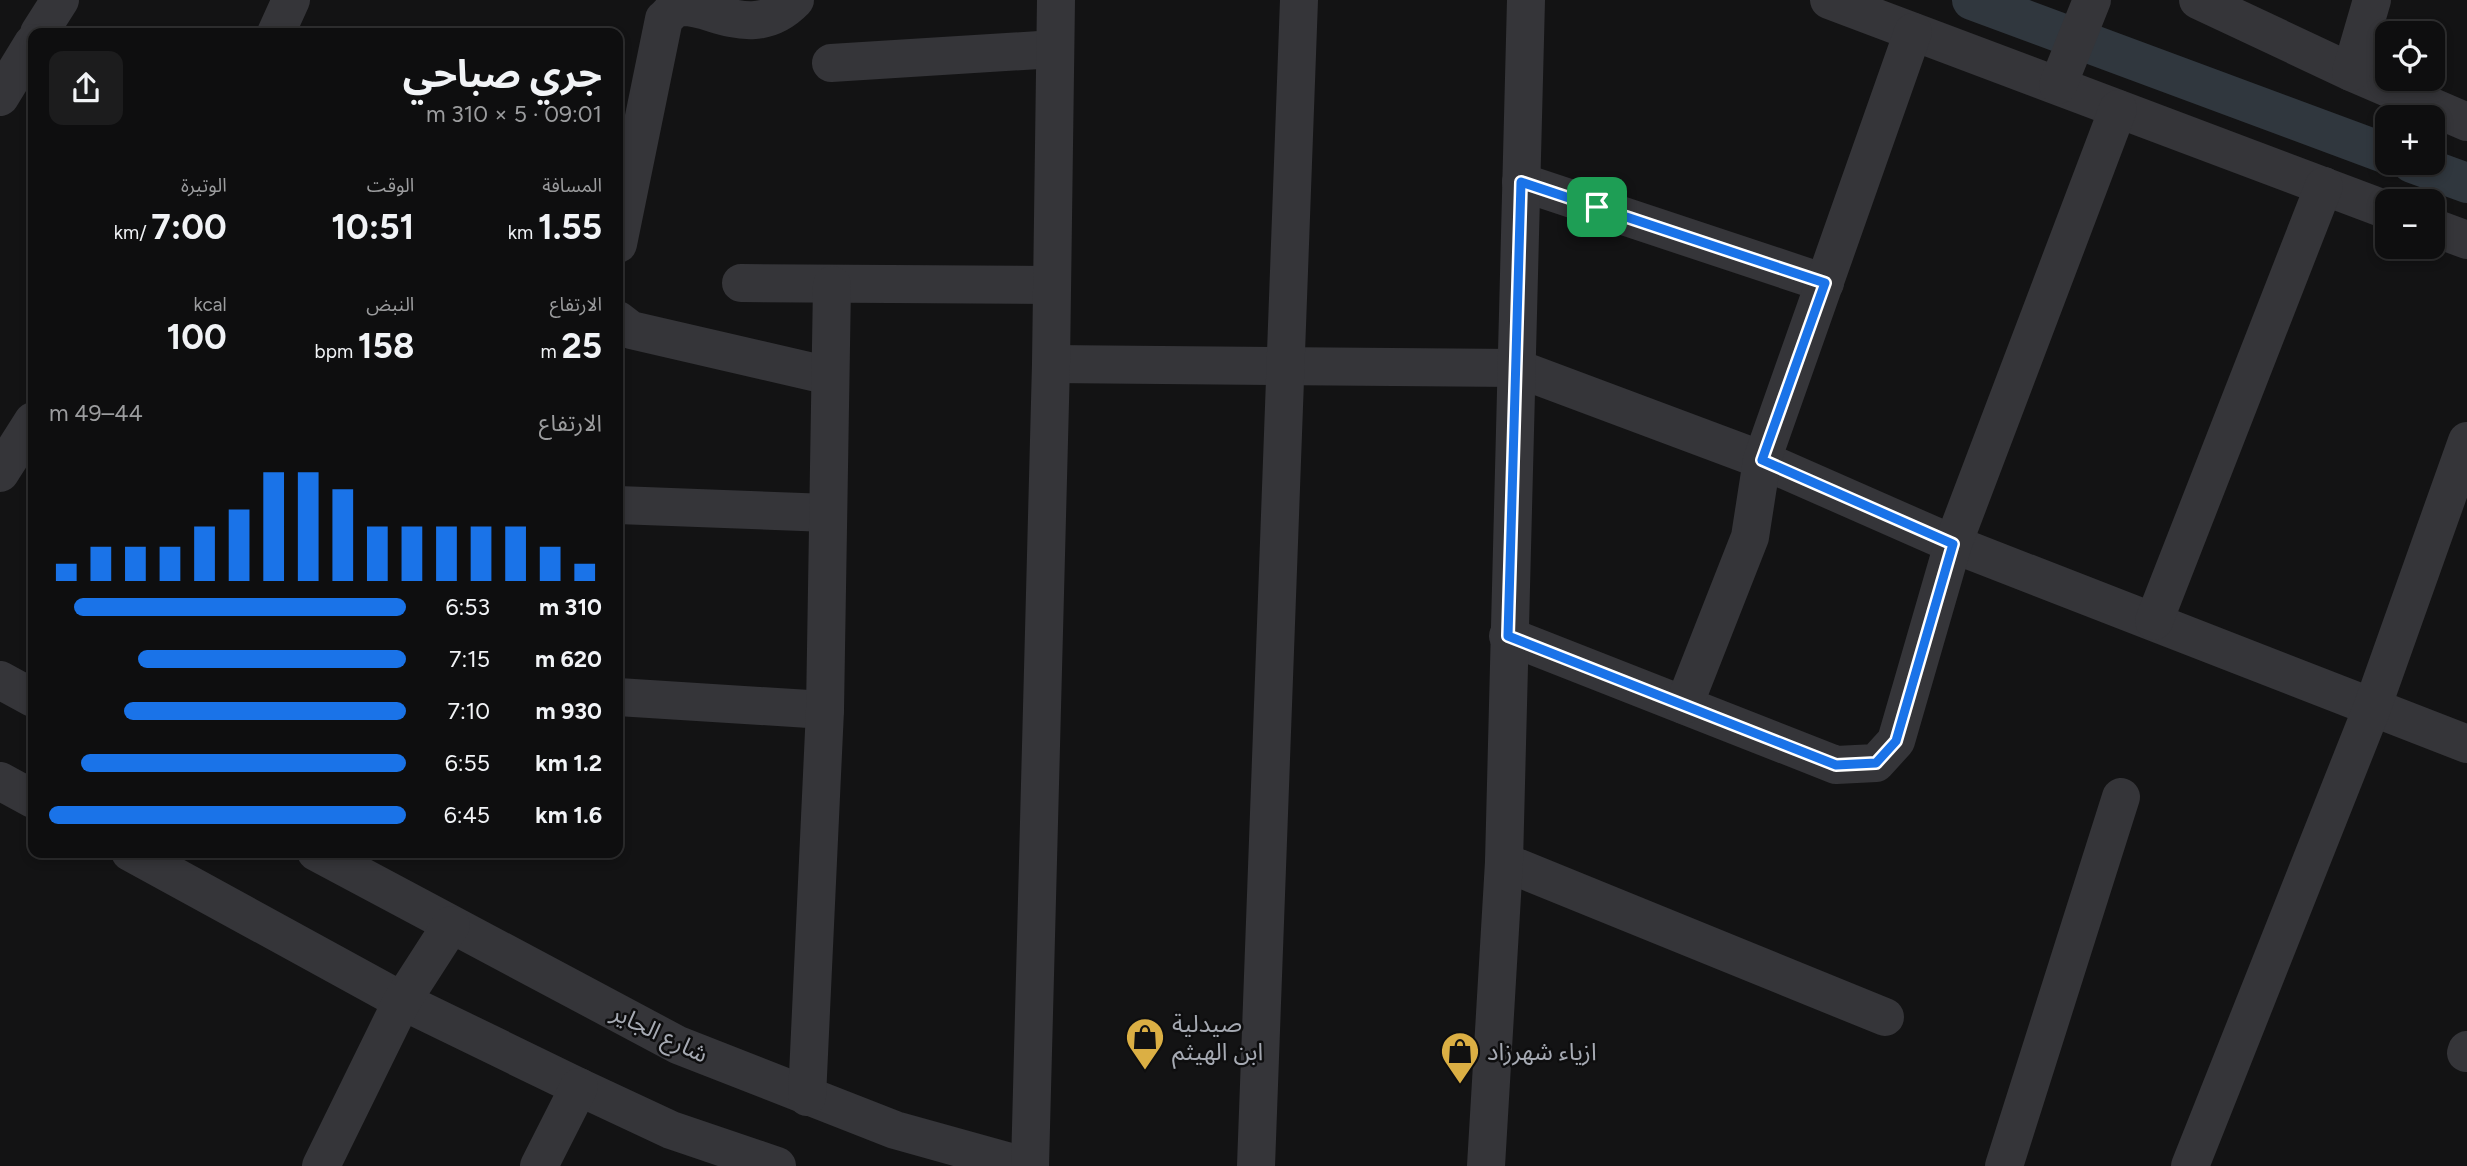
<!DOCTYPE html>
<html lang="ar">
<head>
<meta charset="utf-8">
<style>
	body { margin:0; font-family:Figtree,"Noto Sans Arabic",sans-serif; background:#1c1c1d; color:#f1f3f6; direction:rtl; height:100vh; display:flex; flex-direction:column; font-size:26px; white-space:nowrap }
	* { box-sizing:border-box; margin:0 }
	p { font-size:23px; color:#9b9c9e }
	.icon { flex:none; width:38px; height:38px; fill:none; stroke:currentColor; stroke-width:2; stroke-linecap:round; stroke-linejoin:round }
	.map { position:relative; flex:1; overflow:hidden; direction:ltr }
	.side { position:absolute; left:28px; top:28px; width:595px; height:830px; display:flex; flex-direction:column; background:#0e0e0f; border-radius:14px; box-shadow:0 4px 10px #0003,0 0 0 2px #2e2e2f; direction:rtl }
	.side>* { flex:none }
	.buttons { position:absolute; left:2375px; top:21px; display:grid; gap:14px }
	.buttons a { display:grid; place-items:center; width:70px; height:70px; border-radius:14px; background:#0e0e0f; box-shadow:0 4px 10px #0003,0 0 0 2px #2e2e2f; font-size:35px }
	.pin { position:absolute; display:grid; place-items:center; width:60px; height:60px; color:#fff; margin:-30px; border-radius:14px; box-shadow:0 4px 10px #0006 }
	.round { display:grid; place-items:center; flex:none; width:74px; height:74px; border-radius:14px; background:#1c1c1d }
	.head { display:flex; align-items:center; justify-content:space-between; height:119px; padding:0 21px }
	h1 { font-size:38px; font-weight:700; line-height:52px }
	.figures { display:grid; grid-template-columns:repeat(3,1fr); gap:10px; height:119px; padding:7px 21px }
	.figures div { display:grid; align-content:center }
	.figures b { font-size:35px; font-weight:700 }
	.figures small { font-size:19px; font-weight:400 }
	.figures p { font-size:19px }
	.chart { height:196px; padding:14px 21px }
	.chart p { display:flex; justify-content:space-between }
	.chart svg { width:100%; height:126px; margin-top:7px; stroke:#1a73e8; stroke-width:6 }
	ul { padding:0 21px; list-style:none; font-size:23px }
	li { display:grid; grid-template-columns:112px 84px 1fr; align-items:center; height:52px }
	li i { height:18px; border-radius:9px; background:#1a73e8 }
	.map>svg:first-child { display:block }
</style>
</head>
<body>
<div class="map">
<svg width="2467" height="1166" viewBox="0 0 2467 1166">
	<rect width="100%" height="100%" fill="#131314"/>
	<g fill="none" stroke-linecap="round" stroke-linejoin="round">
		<!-- canal -->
		<g stroke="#30373e" stroke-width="40">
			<polyline points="1972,0 2387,154"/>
			<polyline points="2412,163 2467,183"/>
		</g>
		<!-- minor -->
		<g stroke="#353539" stroke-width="38">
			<polyline points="1829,0 2387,210"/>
			<polyline points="2198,0 2351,72 2467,122"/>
			<polyline points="39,33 60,0"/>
			<polyline points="276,33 291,0"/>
			<polyline points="831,63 1055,49"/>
			<polyline points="2351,72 2372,0"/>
			<polyline points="2058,85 2092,0"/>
			<polyline points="0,97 33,43"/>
			<polyline points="1521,182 1825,283"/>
			<polyline points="2432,227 2467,240"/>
			<path d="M618 244 664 19C668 16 672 10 676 8 706 0 751 45 795 0"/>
			<polyline points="741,283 1052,285"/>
			<polyline points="618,320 631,330 830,376"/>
			<polyline points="1051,364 1516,368 1762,460 1953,544 2467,744"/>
			<polyline points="0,473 33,421"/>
			<polyline points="618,505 828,513"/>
			<polyline points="2154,621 2324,186"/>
			<polyline points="1508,636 1836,765 1876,763 1896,741 1953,544 2118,109"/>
			<polyline points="0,680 33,698"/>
			<polyline points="618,697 825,710"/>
			<polyline points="1684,705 1750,537 1762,460 1913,32"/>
			<polyline points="0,781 33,799"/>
			<polyline points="130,852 402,1001 579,1087 671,1130 777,1166"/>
			<polyline points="316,852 678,1045 895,1130 1024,1166"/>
			<polyline points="1504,862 1885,1017"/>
			<polyline points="2466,1053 2467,1050"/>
			<polyline points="807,1097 825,710 832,285"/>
			<polyline points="321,1166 402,1001 451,925"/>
			<polyline points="539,1166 579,1087"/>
			<polyline points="1030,1166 1051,364 1056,0"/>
			<polyline points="1256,1166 1299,0"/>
			<polyline points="1486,1166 1504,862 1526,0"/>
			<polyline points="2004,1166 2121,797"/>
			<polyline points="2190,1166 2372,708 2467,441"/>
		</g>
	</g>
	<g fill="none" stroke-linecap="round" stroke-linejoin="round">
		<!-- route casing -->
		<g stroke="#fff" stroke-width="14">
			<polygon id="route" points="1521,182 1825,283 1762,460 1953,544 1896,741 1876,763 1836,765 1508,636"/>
		</g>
		<!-- route -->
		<use href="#route" stroke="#1a73e8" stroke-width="9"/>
	</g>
	<!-- icons -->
	<defs>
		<g id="shop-pin" transform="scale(2.0125)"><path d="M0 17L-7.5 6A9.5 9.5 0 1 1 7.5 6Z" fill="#dbaf44" stroke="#0e0e0f"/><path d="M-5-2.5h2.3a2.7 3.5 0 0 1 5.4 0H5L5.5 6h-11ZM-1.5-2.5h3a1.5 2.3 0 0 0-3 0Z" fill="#111"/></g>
	</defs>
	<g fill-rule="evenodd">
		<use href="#shop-pin" x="1145" y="1037"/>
		<use href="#shop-pin" x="1460" y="1051"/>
	</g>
	<g text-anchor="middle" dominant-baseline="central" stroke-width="5" stroke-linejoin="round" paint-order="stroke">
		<!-- poi labels -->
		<g font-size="24" fill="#a6aab3" stroke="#0e0e0f" text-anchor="start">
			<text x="1172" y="1023">صيدلية<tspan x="1172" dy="28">ابن الهيثم</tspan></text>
			<text x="1487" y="1051">ازياء شهرزاد</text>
		</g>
		<!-- street labels -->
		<g font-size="24" fill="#a6aab3" stroke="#0e0e0f">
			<text transform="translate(660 1033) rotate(26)">شارع الجاير</text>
		</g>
	</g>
</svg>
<div class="buttons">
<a><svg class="icon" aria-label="locate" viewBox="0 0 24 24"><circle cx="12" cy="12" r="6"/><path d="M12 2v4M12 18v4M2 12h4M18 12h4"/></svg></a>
<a>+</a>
<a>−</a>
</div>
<div class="pin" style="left:1597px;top:207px;background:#1e9e55"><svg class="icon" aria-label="arrive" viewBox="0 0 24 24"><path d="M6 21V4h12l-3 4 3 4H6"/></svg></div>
<section class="side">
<div class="head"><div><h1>جري صباحي</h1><p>09:01 · 5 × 310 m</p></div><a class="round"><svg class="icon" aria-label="share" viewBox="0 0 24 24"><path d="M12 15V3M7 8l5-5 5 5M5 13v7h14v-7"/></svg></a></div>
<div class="figures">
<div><p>المسافة</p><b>1.55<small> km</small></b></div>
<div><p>الوقت</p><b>10:51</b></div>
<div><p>الوتيرة</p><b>7:00<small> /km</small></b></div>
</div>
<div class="figures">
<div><p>الارتفاع</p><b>25<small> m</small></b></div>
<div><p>النبض</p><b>158<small> bpm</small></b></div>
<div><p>kcal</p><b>100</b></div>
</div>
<div class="chart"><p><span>الارتفاع</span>44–49 m</p>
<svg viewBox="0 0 160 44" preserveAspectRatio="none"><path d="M5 44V38M15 44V32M25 44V32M35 44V32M45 44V25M55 44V19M65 44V6M75 44V6M85 44V12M95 44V25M105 44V25M115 44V25M125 44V25M135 44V25M145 44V32M155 44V38"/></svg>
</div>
<ul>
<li><b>310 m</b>6:53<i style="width:93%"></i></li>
<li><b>620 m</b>7:15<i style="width:75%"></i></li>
<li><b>930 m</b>7:10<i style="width:79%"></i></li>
<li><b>1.2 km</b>6:55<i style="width:91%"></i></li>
<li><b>1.6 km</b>6:45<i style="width:100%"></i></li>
</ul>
</section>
</div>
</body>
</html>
